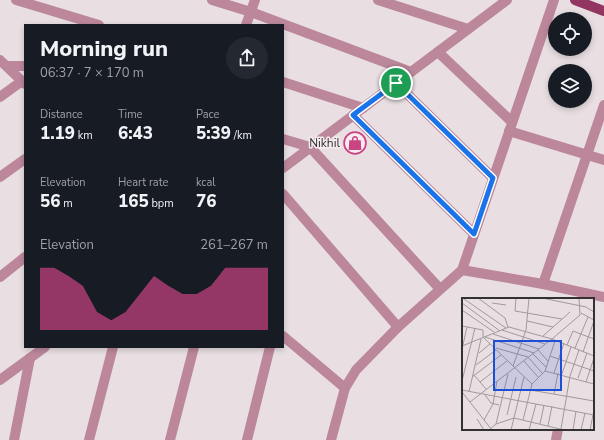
<!DOCTYPE html>
<html lang="en">
<head>
<meta charset="utf-8">
<style>
	body { margin:0; font-family:"Nunito Sans",sans-serif; background:#242831; color:#f1f3f6; height:100vh; display:flex; flex-direction:column; font-size:15px; white-space:nowrap }
	* { box-sizing:border-box; margin:0 }
	p { font-size:13px; color:#9ea1a6 }
	.icon { flex:none; width:22px; height:22px; fill:none; stroke:currentColor; stroke-width:2; stroke-linecap:round; stroke-linejoin:round }
	.map { position:relative; flex:1; overflow:hidden }
	.sheet { position:absolute; left:24px; top:24px; width:260px; height:324px; display:flex; flex-direction:column; background:#171b24; border-radius:0px; box-shadow:0 2px 6px #0003 }
	.sheet>* { flex:none }
	.fabs { position:absolute; left:548px; top:12px; display:grid; gap:8px }
	.fabs a { display:grid; place-items:center; width:44px; height:44px; border-radius:50%; background:#171b24; box-shadow:0 2px 6px #0003; font-size:20px }
	.pin { position:absolute; display:grid; place-items:center; width:34px; height:34px; color:#fff; margin:-17px; border:2px solid #fff; border-radius:50%; box-shadow:0 1px 4px #0007 }
	.round { display:grid; place-items:center; flex:none; width:42px; height:42px; border-radius:21px; background:#242831 }
	.headline { display:flex; align-items:center; justify-content:space-between; height:68px; padding:0 16px }
	h1 { font-size:22px; font-weight:800; line-height:30px }
	.figures { display:grid; grid-template-columns:repeat(3,1fr); gap:6px; height:68px; padding:4px 16px }
	.figures div { display:grid; align-content:center }
	.figures b { font-size:17px; font-weight:800 }
	.figures small { font-size:11px; font-weight:400 }
	.figures p { font-size:11px }
	.chart { height:112px; padding:8px 16px }
	.chart p { display:flex; justify-content:space-between }
	.chart svg { width:100%; height:72px; margin-top:4px; fill:#ca4484; opacity:.7 }
	.map>svg:first-child { display:block }
</style>
</head>
<body>
<div class="map">
<svg width="604" height="440" viewBox="0 0 604 440">
	<rect width="100%" height="100%" fill="#e9dfe2"/>
	<g fill="none" stroke-linecap="round" stroke-linejoin="round">
		<!-- minor -->
		<g stroke="#bc879b" stroke-width="10">
			<polyline points="16,0 99,25"/>
			<polyline points="212,0 251,12 411,72"/>
			<polyline points="378,0 468,29"/>
			<polyline points="246,25 255,0"/>
			<polyline points="438,52 512,122"/>
			<polyline points="0,60 25,84"/>
			<polyline points="7,66 25,66"/>
			<polyline points="283,82 363,108"/>
			<polyline points="396,83 493,178"/>
			<polyline points="0,97 22,81"/>
			<polyline points="353,115 474,234"/>
			<polyline points="509,131 604,160"/>
			<polyline points="283,139 310,147 440,289"/>
			<polyline points="283,168 507,0"/>
			<polyline points="0,177 25,159"/>
			<polyline points="283,194 398,327"/>
			<polyline points="462,270 543,284 604,297"/>
			<polyline points="0,277 25,257"/>
			<polyline points="543,284 604,105"/>
			<polyline points="283,336 345,388"/>
			<polyline points="0,380 45,347"/>
			<polyline points="14,440 30,358"/>
			<polyline points="89,440 113,347"/>
			<polyline points="170,440 194,347"/>
			<polyline points="247,440 270,347"/>
			<polyline points="331,440 345,388 356,370 398,327 462,270 554,0"/>
			<polyline points="556,440 558,429"/>
		</g>
		<!-- major -->
		<polyline stroke="#923661" stroke-width="10" points="575,0 604,11"/>
	</g>
	<g fill="none" stroke-linecap="round" stroke-linejoin="round">
		<!-- route casing -->
		<g stroke="#fff" stroke-width="8">
			<polygon id="route" points="396,83 493,178 474,234 353,115"/>
		</g>
		<!-- route -->
		<use href="#route" stroke="#1a73e8" stroke-width="5"/>
	</g>
	<!-- icons -->
	<defs>
		<g id="shop-ring" transform="scale(1.15)"><circle r="9.5" fill="#f6ecf0" stroke="#ca4484" stroke-width="1.5"/><path d="M-5-2.5h2.3a2.7 3.5 0 0 1 5.4 0H5L5.5 6h-11ZM-1.5-2.5h3a1.5 2.3 0 0 0-3 0Z" fill="#ca4484"/></g>
	</defs>
	<g fill-rule="evenodd">
		<use href="#shop-ring" x="355" y="143"/>
	</g>
	<g text-anchor="middle" dominant-baseline="central" stroke-width="3" stroke-linejoin="round" paint-order="stroke">
		<!-- poi labels -->
		<g font-size="12" fill="#343132" stroke="#f6ecf0" text-anchor="end">
			<text x="340" y="143">Nikhil</text>
		</g>
	</g>
	<!-- overview -->
	<g transform="translate(462 298)">
		<rect width="132" height="132" fill="#e9dfe2"/>
		<path fill="none" stroke="#a1999c" stroke-width="1" d="M16 0 43 20 46 29M54 0 53 13 100 21M67 0 64 32 51 68 70 86M80 0 124 9 132 14M2 1 44 30M0 5 38 33M30 5 44 7M0 12 32 34M119 15 132 22M65 23 91 29M0 28 21 32V39L51 68M40 32 83 46M31 36 77 51M81 38 108 14M23 39 72 55M105 47 111 33 132 41M0 48 47 29 90 41 132 58M34 50 66 59 80 75M113 50 126 19M0 51 5 29M76 52 86 63M121 54 132 23M17 55 28 46M71 56 84 69M88 58 132 73M62 63 76 79M14 67 34 52M83 73 132 86M92 75 102 45M100 76 109 49M12 77 24 91M10 79 39 57M116 80 125 55M0 83 13 30M18 84 45 63M124 84 132 60M0 92 132 117M68 92 132 103M0 94 30 132M7 94 19 41M92 96 96 75M23 97 29 105 37 107M8 104 90 41 118 17 117 0M45 117 54 79M15 121 22 132M22 122 31 106 35 83M61 122 70 86 83 73 93 43M34 126 46 76M78 126 82 107M86 128 90 108M99 131 108 78 117 52M27 132 34 126 52 120 102 132M49 132 62 79M67 132 74 106M111 132 114 113M119 132 123 115M128 132 132 112"/>
		<path fill="#1d4ed8" fill-opacity="0.15" stroke="#1d4ed8" stroke-width="2" d="M32 43H99V92H32Z"/>
		<rect width="132" height="132" fill="none" stroke="#343132" stroke-width="2"/>
	</g>
</svg>
<div class="fabs">
<a><svg class="icon" aria-label="locate" viewBox="0 0 24 24"><circle cx="12" cy="12" r="6"/><path d="M12 2v4M12 18v4M2 12h4M18 12h4"/></svg></a>
<a><svg class="icon" aria-label="layers" viewBox="0 0 24 24"><path d="M12 4l9 5-9 5-9-5zM3 14l9 5 9-5"/></svg></a>
</div>
<div class="pin" style="left:396px;top:83px;background:#1e9e55"><svg class="icon" aria-label="arrive" viewBox="0 0 24 24"><path d="M6 21V4h12l-3 4 3 4H6"/></svg></div>
<section class="sheet">
<div class="headline"><div><h1>Morning run</h1><p>06:37 · 7 × 170 m</p></div><a class="round"><svg class="icon" aria-label="share" viewBox="0 0 24 24"><path d="M12 15V3M7 8l5-5 5 5M5 13v7h14v-7"/></svg></a></div>
<div class="figures">
<div><p>Distance</p><b>1.19<small> km</small></b></div>
<div><p>Time</p><b>6:43</b></div>
<div><p>Pace</p><b>5:39<small> /km</small></b></div>
</div>
<div class="figures">
<div><p>Elevation</p><b>56<small> m</small></b></div>
<div><p>Heart rate</p><b>165<small> bpm</small></b></div>
<div><p>kcal</p><b>76</b></div>
</div>
<div class="chart"><p><span>Elevation</span>261–267 m</p>
<svg viewBox="0 0 160 44" preserveAspectRatio="none"><path d="M0 44V6L10 6L20 11L30 17L40 33L50 38L60 33L70 22L80 11L90 17L100 22L110 22L120 17L130 6L140 6L150 6L160 6V44z"/></svg>
</div>
</section>
</div>
</body>
</html>
